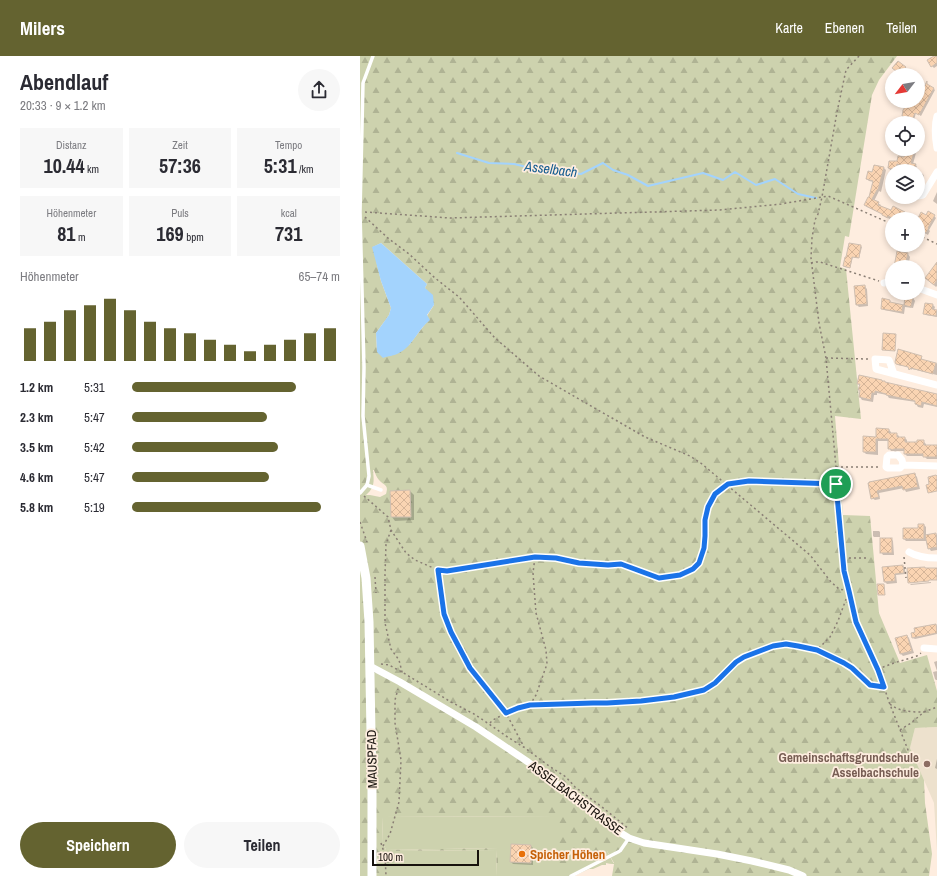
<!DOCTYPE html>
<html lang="de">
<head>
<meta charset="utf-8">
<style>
	body { margin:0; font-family:"Archivo Narrow",sans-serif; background:#f7f7f7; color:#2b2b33; height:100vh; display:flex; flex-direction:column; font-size:15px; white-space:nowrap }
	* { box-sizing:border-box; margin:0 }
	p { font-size:13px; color:#7c7c81 }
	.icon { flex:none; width:22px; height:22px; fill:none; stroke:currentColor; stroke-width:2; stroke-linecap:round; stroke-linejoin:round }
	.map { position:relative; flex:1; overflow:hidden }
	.side { display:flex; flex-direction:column; background:#fff; width:360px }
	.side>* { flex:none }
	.needle { width:26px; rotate:239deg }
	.tools { position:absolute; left:525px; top:12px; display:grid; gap:8px }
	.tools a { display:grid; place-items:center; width:40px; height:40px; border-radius:50%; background:#fff; box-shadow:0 2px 6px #0003; font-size:20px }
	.scale { position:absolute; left:12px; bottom:10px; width:107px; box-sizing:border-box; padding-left:4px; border:2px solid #17120d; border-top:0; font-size:11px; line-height:14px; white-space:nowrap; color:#17120d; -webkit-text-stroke:3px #feeddf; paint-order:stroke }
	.pin { position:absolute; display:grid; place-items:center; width:34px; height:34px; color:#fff; margin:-17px; border:2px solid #fff; border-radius:50%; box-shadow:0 1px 4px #0007 }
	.round { display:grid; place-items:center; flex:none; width:42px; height:42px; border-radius:21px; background:#f7f7f7 }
	.overview { display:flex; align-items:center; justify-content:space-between; height:68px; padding:0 20px }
	h1 { font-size:22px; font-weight:700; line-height:30px }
	.metrics { display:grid; grid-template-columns:repeat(3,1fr); gap:6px; height:68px; padding:4px 20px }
	.metrics div { display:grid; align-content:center; border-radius:0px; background:#f7f7f7; text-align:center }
	.metrics b { font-size:20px; font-weight:700 }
	.metrics small { font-size:11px; font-weight:400 }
	.metrics p { font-size:11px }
	.chart { height:112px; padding:8px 20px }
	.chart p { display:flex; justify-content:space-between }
	.chart svg { width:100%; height:72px; margin-top:4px; stroke:#646330; stroke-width:6 }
	.cta { display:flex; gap:8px; margin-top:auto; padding:8px 20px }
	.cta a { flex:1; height:46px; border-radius:24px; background:#646330; color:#fff; font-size:16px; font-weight:700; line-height:46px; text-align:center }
	.cta a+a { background:#f7f7f7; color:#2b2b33 }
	ul { padding:0 20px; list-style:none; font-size:13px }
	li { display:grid; grid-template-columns:64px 48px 1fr; align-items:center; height:30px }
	li i { height:10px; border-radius:5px; background:#646330 }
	header { display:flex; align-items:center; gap:24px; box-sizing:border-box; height:56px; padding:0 20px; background:#646330; color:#fff }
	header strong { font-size:19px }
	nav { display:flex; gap:22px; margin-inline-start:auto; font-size:14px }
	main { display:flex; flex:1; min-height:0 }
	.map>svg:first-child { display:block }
</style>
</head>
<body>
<header>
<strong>Milers</strong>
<nav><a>Karte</a><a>Ebenen</a><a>Teilen</a></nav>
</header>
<main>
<section class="side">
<div class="overview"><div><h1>Abendlauf</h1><p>20:33 · 9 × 1.2 km</p></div><a class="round"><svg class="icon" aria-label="share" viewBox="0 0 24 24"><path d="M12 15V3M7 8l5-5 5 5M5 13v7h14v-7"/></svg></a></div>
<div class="metrics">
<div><p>Distanz</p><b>10.44<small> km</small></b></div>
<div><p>Zeit</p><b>57:36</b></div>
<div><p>Tempo</p><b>5:31<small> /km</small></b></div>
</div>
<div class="metrics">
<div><p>Höhenmeter</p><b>81<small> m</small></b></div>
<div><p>Puls</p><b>169<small> bpm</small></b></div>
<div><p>kcal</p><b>731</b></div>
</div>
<div class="chart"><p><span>Höhenmeter</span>65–74 m</p>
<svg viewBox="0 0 160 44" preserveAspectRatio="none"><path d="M5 44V24M15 44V20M25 44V13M35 44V10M45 44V6M55 44V13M65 44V20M75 44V24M85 44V27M95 44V31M105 44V34M115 44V38M125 44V34M135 44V31M145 44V27M155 44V24"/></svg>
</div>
<ul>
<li><b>1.2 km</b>5:31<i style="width:79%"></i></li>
<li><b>2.3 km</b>5:47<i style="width:65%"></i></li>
<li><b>3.5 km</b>5:42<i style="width:70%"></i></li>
<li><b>4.6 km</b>5:47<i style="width:66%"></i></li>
<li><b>5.8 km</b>5:19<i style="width:91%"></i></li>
</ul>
<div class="cta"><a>Speichern</a><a>Teilen</a></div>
</section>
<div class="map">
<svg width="577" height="820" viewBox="0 0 577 820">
	<defs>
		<pattern id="forest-firs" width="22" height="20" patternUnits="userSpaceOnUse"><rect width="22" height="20" fill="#cdd2ae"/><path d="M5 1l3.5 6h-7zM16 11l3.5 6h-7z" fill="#afb394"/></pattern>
		<pattern id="building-cross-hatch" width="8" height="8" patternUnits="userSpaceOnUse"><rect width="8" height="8" fill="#fad4b2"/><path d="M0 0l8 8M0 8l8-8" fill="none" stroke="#d6b598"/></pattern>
	</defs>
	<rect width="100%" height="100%" fill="#feeddf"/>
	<!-- education -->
	<polygon fill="#ede1cd" points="577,671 577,795 574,747 550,692 555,672"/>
	<!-- grass -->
	<g fill="#cdd2ae">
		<polygon points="197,760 247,795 254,808 246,807 246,809 242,809 233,813 228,813 214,820 138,820 138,792 26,794 23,787 22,761"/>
		<polygon points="136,794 137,820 31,820 30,795"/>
	</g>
	<!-- forest -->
	<path fill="url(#forest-firs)" fill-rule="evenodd" d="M0 0H537L519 24 512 39 489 181 485 180 480 211 486 213 501 363 475 360 483 459 510 460 519 557 540 607 567 599 577 635V671L555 672 550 692 564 724 565 747 572 798 569 820H252L254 808 246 807V809H242L233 813H229L214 820 228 813H233L242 809H245L246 807H254L247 795 197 812 196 760 22 761 23 787 26 794 138 792V820H137L136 794 31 795V820H0ZM21 187 67 228 65 232 74 249 67 260 69 264 66 267 49 289 17 296 16 277 29 259 31 252 21 225 13 191ZM13 414H14C15 417 17 422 19 424 24 430 29 428 26 438L20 441 10 439H6C15 431 14 425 13 414Z"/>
	<!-- water -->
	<path fill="#a3d3fd" d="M21 187 67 228 65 232 73 239 74 249 67 259 70 264C58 273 53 290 39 297 34 300 28 300 23 302L17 296 16 277 29 259 31 252 21 225 12 191Z"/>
	<!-- shadow -->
	<g fill="#0003">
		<polygon points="576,0 577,0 577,10 574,12 572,10"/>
		<polygon points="545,11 547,14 544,19 535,19 537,16"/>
		<polygon points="573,32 575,34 561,60 556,57 553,67 546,67 544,65 550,45 558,45 558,36 561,38"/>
		<polygon points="547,93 557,93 553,108 557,110 555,115 553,115 553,114 539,109 537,115 530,114 529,112 544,102"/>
		<polygon points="514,110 524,112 526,114 521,136 519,135 514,145 521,149 520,151 531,156 545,157 547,159 545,163 533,163 531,162 530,163 525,161 523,158 507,151 505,149 510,143 514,126 509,125 507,123 513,117"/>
		<polygon points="558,116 563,118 564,120 561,129 558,128"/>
		<polygon points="577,136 577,148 573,145"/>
		<polygon points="566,160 574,160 576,162 569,174 570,175 568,179 558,173 558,164"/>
		<polygon points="501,190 502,191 499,202 493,201 490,212 485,211 484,210"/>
		<polygon points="548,198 550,201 548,211 535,211"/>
		<polygon points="577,209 577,230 576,231 566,222"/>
		<polygon points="504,230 507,233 508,250 499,251 497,249"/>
		<polygon points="546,241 553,242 555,245 553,252 545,251 544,258 524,254 522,252 530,245 532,247 544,250"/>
		<polygon points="573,249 575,251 574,254 577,255 577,261 566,259 564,257"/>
		<polygon points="562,301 562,305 576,308 577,306 577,319 552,313 551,314 549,311 538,309 537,308"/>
		<polygon points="522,326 577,339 577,353 577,351 564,348 563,352 558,351 556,348 556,346 529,342 527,339 517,337 517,339 514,339 513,346 502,344 500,341 501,335 500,334 500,330 498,328"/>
		<polygon points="529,374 531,376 531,378 536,378 539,380 539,382 545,382 547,384 547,387 563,385 566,388 566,390 577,390 577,403 567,403 564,400 547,400 545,398 545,395 537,395 535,396 534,395 531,395 529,392 529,385 518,385 518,399 506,398 504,396 517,382"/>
		<polygon points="555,419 557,421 560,433 546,436 544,432 519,437 520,443 515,444 512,442 510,426"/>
		<polygon points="50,435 54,439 54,464 35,465 32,461"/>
		<polygon points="564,469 566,471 566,480 576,478 577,479 577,494 571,495 569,492 567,485 546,485 544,483"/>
		<polygon points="513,475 519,475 520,476 520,481 514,481 513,480"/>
		<polygon points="531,483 533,485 534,499 523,499 521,496"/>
		<polygon points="543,510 545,512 545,518 536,519 537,527 527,528 525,526"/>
		<polygon points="571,526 571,527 551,529 550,528"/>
		<polygon points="576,569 577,570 577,578 555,583 553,582"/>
		<polygon points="547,580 549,582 554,597 543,600 541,598 536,583"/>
		<polygon points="577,605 577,624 576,624 575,623 573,616 577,615 574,606"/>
		<polygon points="577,703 577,713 575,712"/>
		<polygon points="171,790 173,792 173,809 153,808 151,806"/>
	</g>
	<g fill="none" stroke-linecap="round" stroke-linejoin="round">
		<!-- stream -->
		<polyline stroke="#a3d3fd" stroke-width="2" points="97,97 129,107 154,108 175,113 193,113 221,118 243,107 253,114 268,119 288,130 343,117 363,124 375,116 396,129 415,123 438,138 456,142"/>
	</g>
	<!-- building -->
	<g fill="url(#building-cross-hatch)" stroke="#cfbfb1">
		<polygon points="574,0 577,0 577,7 571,11 567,4"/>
		<polygon points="538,5 546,11 540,18 532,12"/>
		<polygon points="567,25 567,28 574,32 559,59 555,57 551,67 547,67 543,66 544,61 542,60 543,54 549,45 558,45 558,35 561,37"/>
		<polygon points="546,93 555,93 551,107 556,108 554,114 537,108 536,114 528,112 529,105 537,105 538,100 544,101"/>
		<polygon points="514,109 524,111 518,134 517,134 512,143 519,146 518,149 531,154 533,150 545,156 542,163 534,163 528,160 528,162 522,159 522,158 504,149 508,141 509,141 513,125 506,123 508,115 512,116"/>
		<polygon points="568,155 575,159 568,172 569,172 566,177 558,173 558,162 561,156 566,159"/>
		<polygon points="489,187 501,189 499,202 492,201 490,212 483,210 485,201 486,201"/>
		<polygon points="537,195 548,197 545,211 534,211"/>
		<polygon points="577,206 577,224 574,229 565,222"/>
		<polygon points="505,229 507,248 496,249 494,230"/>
		<polygon points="545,240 553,242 551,251 543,249 542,256 521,253 522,242 530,244 530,246 544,249"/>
		<polygon points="565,247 573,248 572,253 577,254 576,260 563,258"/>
		<polygon points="523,277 536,278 535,295 522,294"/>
		<polygon points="538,293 562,300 561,303 576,307 573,318 551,312 549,314 548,311 536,308 535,306"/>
		<polygon points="499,319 522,324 522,325 525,325 525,326 577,338 577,350 562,346 561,350 555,348 555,345 526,339 526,338 515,335 515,337 512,337 511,344 499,341 500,334 498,334 500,328 497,328"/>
		<polygon points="516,372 529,373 529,377 537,377 537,381 545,381 545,386 557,386 557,384 564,384 564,389 577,389 577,401 563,401 563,398 544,398 544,393 534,393 532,394 531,393 528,393 528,383 516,383 516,396 503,396 503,380 516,381"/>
		<polygon points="555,417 558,431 543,434 542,430 517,435 519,441 511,443 508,427 509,427 509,426"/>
		<polygon points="576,419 577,420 577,435 568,437 566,429 569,428 568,421"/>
		<polygon points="50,434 51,461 31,461 30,435"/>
		<polygon points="558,468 564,468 564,483 543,483 543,472 558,472"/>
		<polygon points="576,477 577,491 568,493 565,479"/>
		<rect x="520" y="482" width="12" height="15"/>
		<polygon points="543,509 544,517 535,518 535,525 524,526 522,511"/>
		<polygon points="565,511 565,512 577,512 577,524 569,524 569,525 548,527 547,512"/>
		<polygon points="517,528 524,528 525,539 518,539"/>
		<polygon points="576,568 577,577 552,582 551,577 555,576 554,572"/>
		<polygon points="547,579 552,595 540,598 535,582"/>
		<polygon points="151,788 171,789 171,807 150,806"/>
	</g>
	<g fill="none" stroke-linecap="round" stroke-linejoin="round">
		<!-- path -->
		<g stroke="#897e74" stroke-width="1.5" stroke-dasharray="2 3" stroke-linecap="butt">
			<polyline points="499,0 486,14 477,56 462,141 458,158 455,164 452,182 451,202 459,267 466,302 476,411 476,428 484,515 496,566 518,613 529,646 550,699"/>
			<polyline points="5,156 90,162 360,154 421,148 468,140 532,168"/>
			<polyline points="5,161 29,183 49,198 75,222 99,241 135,282 179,320 285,381 330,400 342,408 450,499 471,526 479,533 489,535"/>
			<polyline points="558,179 577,188"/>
			<polyline points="451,207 456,206 460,206 519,225"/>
			<polyline points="466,302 508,303"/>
			<polyline points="476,411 520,411"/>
			<polyline points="4,440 28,461 31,474 46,497 55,504 78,514 87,515 175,501 196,502 219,507 248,509 261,509 299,522 320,519 333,513 339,507 344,492 345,480 345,464 348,451 355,438 367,429 389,425 476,428"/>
			<polyline points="0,466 7,486"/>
			<polyline points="31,474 26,488 25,519 25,567 31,593 39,604 42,616 42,619"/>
			<polyline points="544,501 546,522"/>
			<polyline points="484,502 508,502"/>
			<polyline points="78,514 84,558 91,576 110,612 146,657 164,691"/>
			<polyline points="15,521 16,537"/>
			<polyline points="457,594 484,607 492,612 510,629 524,631"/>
			<polyline points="21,608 29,609 42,616 91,646 114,658 129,668 146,680 165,692 189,710 206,721 215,731 242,751 269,773"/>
			<polyline points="518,613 534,607 557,600 561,597"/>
			<path d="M530 648C539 656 553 656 564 656"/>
			<polyline points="170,649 176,639 187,608 186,594 176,557 173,517 175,501"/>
			<polyline points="130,667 133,664 146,657 158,652 170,649 233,647 247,647 314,641 344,633 355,627 376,606 384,601 413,590 426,588 438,589 457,594 470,581 478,565 489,535"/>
			<polyline points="540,674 551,667 564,656 577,651"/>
			<polyline points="21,787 25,799 26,820"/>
			<polyline points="23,790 30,778 39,746 41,704 35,667 35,644 38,633"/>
		</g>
		<!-- service -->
		<g stroke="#fff" stroke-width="3.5">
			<polyline points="7,429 21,434"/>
			<polyline points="0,437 7,429 9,420 3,360 4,311 0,156 3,27 13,0"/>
			<polyline points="211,820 260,795 269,782"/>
		</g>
		<!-- minor -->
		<g stroke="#fff" stroke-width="7">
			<path d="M577 60C574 71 575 81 577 92"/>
			<polyline points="530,134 532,134"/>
			<polyline points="558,140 563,139 577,116"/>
			<polyline points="524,227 532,225"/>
			<polyline points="558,232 577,239"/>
			<polyline points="534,318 529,304 515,303 516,313 577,329"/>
			<polyline points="543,409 542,404 538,399 529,399 527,401 526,411 528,412 540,412 543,409 577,410"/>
			<path d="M549 496C557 501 567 502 577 502"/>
			<polyline points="564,592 577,593"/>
			<polyline points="10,610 40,626 116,671 168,706 256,774 269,782 284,787 357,798 392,805 429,814 443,820"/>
		</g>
		<!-- tertiary -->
		<polyline stroke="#fff" stroke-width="9" points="0,490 6,522 9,566 12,732 12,820"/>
	</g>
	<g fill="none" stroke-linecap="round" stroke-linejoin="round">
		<!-- route casing -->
		<g stroke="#fff" stroke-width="8">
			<polygon id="route" points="389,425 476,428 484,515 489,535 496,566 518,614 524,631 510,629 492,612 484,607 457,594 438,590 426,588 413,590 384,601 376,606 355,627 344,634 314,641 281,645 247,647 233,647 170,649 158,652 146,657 110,612 91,576 84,558 78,514 87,515 175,501 196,502 219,507 248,509 261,508 299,522 320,519 333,513 339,507 344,492 345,480 345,464 348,451 355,438 368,428"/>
		</g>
		<!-- route -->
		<use href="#route" stroke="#1a73e8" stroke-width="5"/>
	</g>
	<!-- markers -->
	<circle fill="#8d6e63" stroke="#feeddf" stroke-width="1.5" cx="567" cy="708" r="4"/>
	<circle fill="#e8710a" stroke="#feeddf" stroke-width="1.5" cx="162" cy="798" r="4"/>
	<g text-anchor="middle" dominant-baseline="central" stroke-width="3.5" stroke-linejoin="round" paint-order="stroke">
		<!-- education labels -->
		<g font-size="13" font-weight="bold" fill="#785e54" stroke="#feeddf" text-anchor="end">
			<text x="559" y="701">Gemeinschaftsgrundschule<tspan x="559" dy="15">Asselbachschule</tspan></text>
		</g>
		<!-- street labels -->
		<g font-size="13" fill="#17120d" stroke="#feeddf">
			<text transform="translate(12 703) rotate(-91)">MAUSPFAD</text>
			<text transform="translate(216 742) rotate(37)">ASSELBACHSTRASSE</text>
		</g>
		<!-- food labels -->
		<g font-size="13" font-weight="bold" fill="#c56008" stroke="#feeddf" text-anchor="start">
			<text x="170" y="798">Spicher Höhen</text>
		</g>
		<!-- water labels -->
		<g font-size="14" font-style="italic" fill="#145c90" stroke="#feeddf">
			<text transform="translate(191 113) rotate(7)">Asselbach</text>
		</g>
	</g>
</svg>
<div class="tools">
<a><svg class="needle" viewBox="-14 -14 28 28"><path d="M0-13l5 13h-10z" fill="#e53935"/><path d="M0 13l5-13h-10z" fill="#7c7c81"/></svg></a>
<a><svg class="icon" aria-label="locate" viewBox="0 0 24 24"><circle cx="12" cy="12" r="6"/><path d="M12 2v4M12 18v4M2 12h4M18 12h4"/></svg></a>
<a><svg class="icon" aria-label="layers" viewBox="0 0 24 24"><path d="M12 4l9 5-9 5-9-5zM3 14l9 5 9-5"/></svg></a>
<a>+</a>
<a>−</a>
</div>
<div class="scale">100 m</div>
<div class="pin" style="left:476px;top:428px;background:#1e9e55"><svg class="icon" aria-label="arrive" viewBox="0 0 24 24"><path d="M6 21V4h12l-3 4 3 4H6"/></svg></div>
</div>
</main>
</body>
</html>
